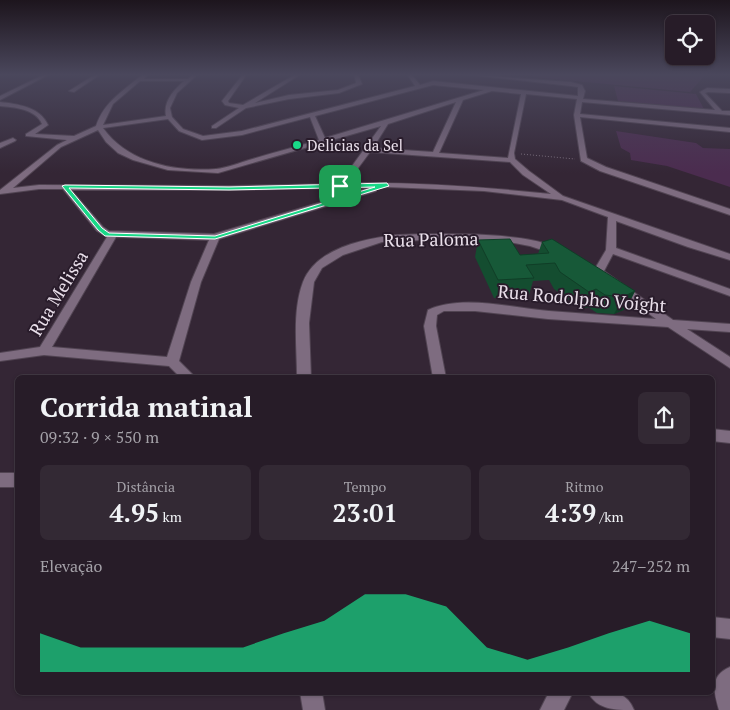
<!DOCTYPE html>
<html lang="pt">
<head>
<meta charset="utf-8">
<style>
	body { margin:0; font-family:"PT Serif",serif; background:#332934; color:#f1f3f6; height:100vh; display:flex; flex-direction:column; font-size:19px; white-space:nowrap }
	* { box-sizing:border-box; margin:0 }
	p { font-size:16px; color:#a4a1a8 }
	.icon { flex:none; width:28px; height:28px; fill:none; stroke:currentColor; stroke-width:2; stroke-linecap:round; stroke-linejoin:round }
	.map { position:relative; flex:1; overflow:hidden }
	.sheet { position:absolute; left:15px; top:375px; width:700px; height:320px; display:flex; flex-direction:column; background:#271c28; border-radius:8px; box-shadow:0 1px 4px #0004,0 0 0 1px #433a45 }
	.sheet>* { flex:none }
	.controls { position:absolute; left:665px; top:15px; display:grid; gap:10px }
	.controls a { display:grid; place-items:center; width:50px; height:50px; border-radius:8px; background:#271c28; box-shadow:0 1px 4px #0004,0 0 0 1px #433a45; font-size:25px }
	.pin { position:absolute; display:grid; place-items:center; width:42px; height:42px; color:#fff; margin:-21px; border-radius:10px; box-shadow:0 2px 8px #0006 }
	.round { display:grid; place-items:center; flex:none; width:52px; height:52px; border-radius:8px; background:#332934 }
	.summary { display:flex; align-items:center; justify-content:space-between; height:85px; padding:0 25px }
	h1 { font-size:28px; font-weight:700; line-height:38px }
	.metrics { display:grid; grid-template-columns:repeat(3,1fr); gap:8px; height:85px; padding:5px 25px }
	.metrics div { display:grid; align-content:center; border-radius:8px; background:#332934; text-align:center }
	.metrics b { font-size:25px; font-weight:700 }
	.metrics small { font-size:14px; font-weight:400 }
	.metrics p { font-size:14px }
	.chart { height:140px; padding:10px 25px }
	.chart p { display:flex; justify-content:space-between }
	.chart svg { width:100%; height:90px; margin-top:5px; fill:#19d988; opacity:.7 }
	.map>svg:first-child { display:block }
</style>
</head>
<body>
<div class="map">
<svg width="730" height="710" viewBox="0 0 730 710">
	<rect width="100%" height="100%" fill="#342635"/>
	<!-- green -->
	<g fill="#4b2c4f">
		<polygon points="532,74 706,74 690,92 533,77"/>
		<polygon points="614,86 696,94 704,109 618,101"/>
		<polygon points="616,131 696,143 703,148 730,149 730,187 667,166 631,160 630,153 621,148"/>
	</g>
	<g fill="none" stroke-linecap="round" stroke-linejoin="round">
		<!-- minor casing -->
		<g stroke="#514452" stroke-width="2">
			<g id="minor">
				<polygon points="45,74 50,74 0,100 0,96"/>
				<polygon points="96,74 101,74 74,92 69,91"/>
				<path d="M143 74H148L144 79H188L193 74H198L177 93 170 108 172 117 183 129 203 136 242 131 415 86 407 74H411L420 85 433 81 578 96V87L571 86 462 74 571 82 582 85 585 91 583 99 715 110 700 92 707 88 730 89V93L708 92 705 93 722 111H730V115L582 102 580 114 730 128V132L580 117 587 158 606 167 730 209V215L600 171 581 161 574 115 577 99 526 94 514 153 515 159 529 171 563 196 730 254V260L688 247 616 221V248L730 289V296L613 254 604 271 673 320 730 324V332L687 329 730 357V368L668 327 548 319 475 311H444L437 315 436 326 446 378H433L424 326 428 310C461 294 513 308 549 311 585 314 620 316 656 319L593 272 606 250 608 217 562 200 484 191 387 187 376 188V191L219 239 201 282 179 361 196 378H181L169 366 44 355 0 361V353L40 347 107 237 97 231 63 189H39L0 194V190L57 145 67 140 26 136V134L42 124C36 109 14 107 0 106V102C18 104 40 107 48 125L35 134 74 136 96 126C104 101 125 90 143 74ZM140 81H184C174 90 163 101 166 116L103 125 113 104ZM433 85 484 90 325 138 315 116ZM492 91 521 94 508 158 439 153 463 100ZM456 102 433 152 373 148 388 124ZM310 117 319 140C296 147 272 153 249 160 239 163 227 168 216 169 175 172 128 163 103 128L168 119 179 131 202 140 242 135ZM381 126 339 184 229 186 39 185 13 188 61 147 98 130 106 142 118 153 133 160 168 170 218 173ZM370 152 510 162 523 175 551 194C483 187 415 182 347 183ZM337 188H369L214 234 109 231 103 227 71 190H229ZM116 237 209 240 191 282 167 357 52 347Z"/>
				<polygon points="243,74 247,74 228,101 229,103 243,105 296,74 301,74 255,103 289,95 338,90 356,83 354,74 358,74 362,84 339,93 289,99 246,108 216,128 212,128 212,126 239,108 225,105 222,101"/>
				<polygon points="13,138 16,140 15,141 0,148 0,143"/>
				<path d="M395 235C429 234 539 230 562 252L557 255 530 246 509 242 423 240 382 242 343 255 322 268 314 282 309 323 311 378H297C297 347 292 311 303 282 316 248 364 239 395 235Z"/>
				<polygon points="712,429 730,431 730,443 712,441"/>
				<rect x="0" y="473" width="18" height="14"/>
				<polygon points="712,617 730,619 730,639 712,637"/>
				<path d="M730 667V710H719C714 692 709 676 730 667Z"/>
				<polygon points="300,692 322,692 325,710 303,710"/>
				<polygon points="549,692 573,692 564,710 540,710"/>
				<path d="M588 692C608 692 625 688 634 710 615 710 597 710 588 692Z"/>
			</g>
		</g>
		<!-- path -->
		<polyline stroke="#7e717f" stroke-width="1" stroke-dasharray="1 2" stroke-linecap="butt" points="521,154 575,159"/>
		<!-- minor -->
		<use href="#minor" fill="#7e6c80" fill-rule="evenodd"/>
	</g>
	<!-- wall -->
	<polygon fill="#144d30" points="478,240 520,255 538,254 542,242 635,291 626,309 614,314 597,313 588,307 582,309 554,289 549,280 533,281 529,295 494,298 475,257"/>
	<!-- shaded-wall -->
	<g fill="#103e27">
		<polygon points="596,289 588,307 582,309 589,292"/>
		<polygon points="635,291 626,309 614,314 623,297"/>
	</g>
	<!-- building -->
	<polygon fill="#175938" stroke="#103e27" points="510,239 520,255 549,253 542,242 552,239 635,291 623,297 605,295 596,289 589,292 560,272 555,263 526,265 534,278 498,280 478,240"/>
	<!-- sky -->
	<linearGradient id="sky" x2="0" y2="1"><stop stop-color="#1d151d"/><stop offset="0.43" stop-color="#4a475c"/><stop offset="1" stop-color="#4a475c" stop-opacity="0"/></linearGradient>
	<rect width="730" height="173" fill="url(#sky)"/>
	<!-- route -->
	<path fill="#19d988" stroke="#fff" fill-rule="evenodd" d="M387 183 389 186 215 239 105 236 98 230 62 186 65 185 229 187ZM375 187 215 236 109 233 102 228 69 188 229 190Z"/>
	<!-- markers -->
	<circle fill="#19d988" stroke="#291c2b" stroke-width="2" cx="297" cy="145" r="5"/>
	<g text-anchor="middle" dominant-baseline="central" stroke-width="4" stroke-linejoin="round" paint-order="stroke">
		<!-- far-poi labels -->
		<g font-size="15" fill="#e9dfea" stroke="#291c2b" text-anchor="start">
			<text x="307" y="145">Delicias da Sel</text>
		</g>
		<!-- street labels -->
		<g font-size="18" fill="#e9dfea" stroke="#291c2b">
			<text transform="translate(431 239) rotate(-1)">Rua Paloma</text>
			<text transform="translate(58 293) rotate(-59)">Rua Melissa</text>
			<text transform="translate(582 298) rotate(5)">Rua Rodolpho Voight</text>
		</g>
	</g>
</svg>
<div class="controls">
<a><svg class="icon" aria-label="locate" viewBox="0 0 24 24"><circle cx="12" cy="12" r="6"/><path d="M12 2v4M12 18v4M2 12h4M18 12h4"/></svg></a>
</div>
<div class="pin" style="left:340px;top:186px;background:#1e9e55"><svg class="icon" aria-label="arrive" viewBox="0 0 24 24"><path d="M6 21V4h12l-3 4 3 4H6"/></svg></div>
<section class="sheet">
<div class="summary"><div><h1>Corrida matinal</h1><p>09:32 · 9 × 550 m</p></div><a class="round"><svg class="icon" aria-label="share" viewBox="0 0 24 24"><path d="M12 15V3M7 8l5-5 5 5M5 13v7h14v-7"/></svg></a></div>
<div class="metrics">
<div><p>Distância</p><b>4.95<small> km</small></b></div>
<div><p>Tempo</p><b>23:01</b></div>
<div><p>Ritmo</p><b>4:39<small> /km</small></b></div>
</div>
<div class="chart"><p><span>Elevação</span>247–252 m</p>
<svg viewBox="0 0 160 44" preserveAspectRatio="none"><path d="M0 44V25L10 32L20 32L30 32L40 32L50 32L60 25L70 19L80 6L90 6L100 12L110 32L120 38L130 32L140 25L150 19L160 25V44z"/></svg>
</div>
</section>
</div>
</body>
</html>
